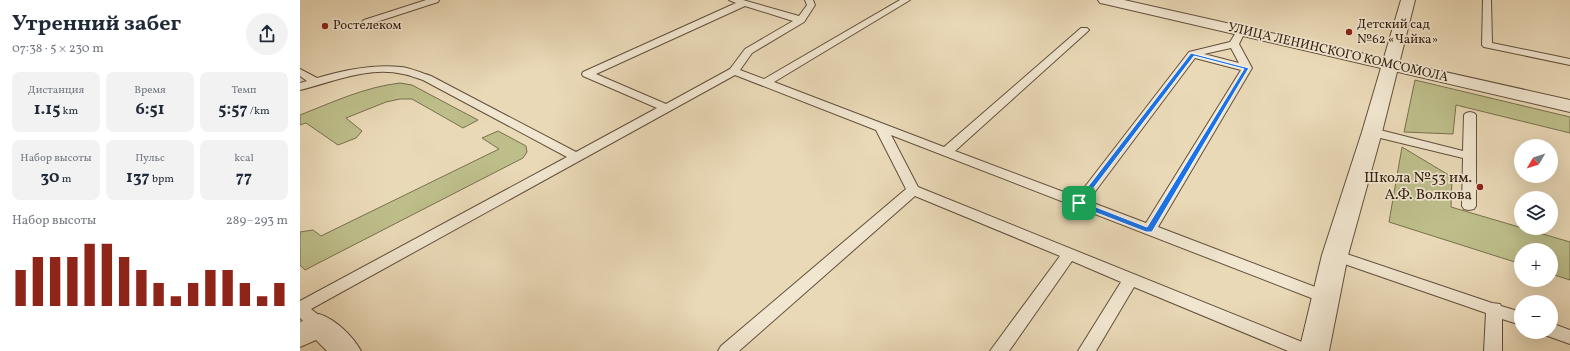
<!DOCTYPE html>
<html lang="ru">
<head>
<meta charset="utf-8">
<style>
	body { margin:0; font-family:Vollkorn,serif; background:#f2f2f3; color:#1f2937; height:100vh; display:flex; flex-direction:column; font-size:15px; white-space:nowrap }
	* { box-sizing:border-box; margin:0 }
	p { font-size:13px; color:#747a83 }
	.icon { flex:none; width:22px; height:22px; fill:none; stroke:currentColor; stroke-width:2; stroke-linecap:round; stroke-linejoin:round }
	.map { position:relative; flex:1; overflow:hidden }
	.panel { display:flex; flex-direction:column; background:#fff; width:300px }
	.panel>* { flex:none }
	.needle { width:26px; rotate:231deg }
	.tools { position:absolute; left:1214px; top:139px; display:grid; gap:8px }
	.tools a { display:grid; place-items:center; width:44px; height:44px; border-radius:50%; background:#fff; box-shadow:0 4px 16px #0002; font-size:20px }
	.pin { position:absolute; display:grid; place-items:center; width:34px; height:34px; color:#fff; margin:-17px; border-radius:8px; box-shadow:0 2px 6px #0006 }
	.round { display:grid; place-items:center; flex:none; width:42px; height:42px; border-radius:21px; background:#f2f2f3 }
	.overview { display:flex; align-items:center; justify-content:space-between; height:68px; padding:0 12px }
	h1 { font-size:22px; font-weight:700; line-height:30px }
	.figures { display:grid; grid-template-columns:repeat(3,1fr); gap:6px; height:68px; padding:4px 12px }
	.figures div { display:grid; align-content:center; border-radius:8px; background:#f2f2f3; text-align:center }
	.figures b { font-size:17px; font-weight:700 }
	.figures small { font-size:11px; font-weight:400 }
	.figures p { font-size:11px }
	.chart { height:112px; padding:8px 12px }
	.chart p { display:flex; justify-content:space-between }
	.chart svg { width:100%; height:72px; margin-top:4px; stroke:#8f2418; stroke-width:6 }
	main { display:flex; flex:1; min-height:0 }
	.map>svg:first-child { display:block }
</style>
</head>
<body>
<main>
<section class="panel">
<div class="overview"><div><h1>Утренний забег</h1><p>07:38 · 5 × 230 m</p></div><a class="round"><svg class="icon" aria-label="share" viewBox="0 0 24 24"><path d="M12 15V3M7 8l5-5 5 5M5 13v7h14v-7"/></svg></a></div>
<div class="figures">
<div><p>Дистанция</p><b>1.15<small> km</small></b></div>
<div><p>Время</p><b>6:51</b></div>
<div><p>Темп</p><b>5:57<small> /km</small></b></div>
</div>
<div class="figures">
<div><p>Набор высоты</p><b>30<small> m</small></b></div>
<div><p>Пульс</p><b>137<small> bpm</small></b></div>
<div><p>kcal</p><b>77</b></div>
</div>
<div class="chart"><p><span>Набор высоты</span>289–293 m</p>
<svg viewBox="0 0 160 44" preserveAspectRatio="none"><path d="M5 44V22M15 44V14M25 44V14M35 44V14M45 44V6M55 44V6M65 44V14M75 44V22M85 44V30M95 44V38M105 44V30M115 44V22M125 44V22M135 44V30M145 44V38M155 44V30"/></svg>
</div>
</section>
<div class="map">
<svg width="1270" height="351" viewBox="0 0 1270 351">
	<rect width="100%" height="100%" fill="#ead9b7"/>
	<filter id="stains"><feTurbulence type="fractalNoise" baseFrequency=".005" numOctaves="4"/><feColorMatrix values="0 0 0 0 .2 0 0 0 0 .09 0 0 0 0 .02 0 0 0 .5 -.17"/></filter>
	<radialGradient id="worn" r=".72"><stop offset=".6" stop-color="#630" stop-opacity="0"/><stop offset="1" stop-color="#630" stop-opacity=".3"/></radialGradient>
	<!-- green -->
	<g fill="#bdbe8a" stroke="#79704e">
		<polygon points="1115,80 1270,117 1270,133 1156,105 1153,134 1104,132"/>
		<path d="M100 83 112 85 178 120 163 128 112 99H100L86 102 46 118 62 131 56 138 38 145 6 123 0 125V115C33 102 65 87 100 83Z"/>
		<polygon points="198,131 226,146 227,152 223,158 5,270 0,265 0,232 13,230 21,236 199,149 182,138"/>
		<polygon points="1102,147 1152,177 1151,207 1270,242 1270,280 1251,274 1251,250 1221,250 1221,264 1089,222"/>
	</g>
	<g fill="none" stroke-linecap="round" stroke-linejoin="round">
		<!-- service casing -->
		<g stroke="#624f3b" stroke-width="2">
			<g id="service">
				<polygon points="126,0 139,0 138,2 70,24 64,24 62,22 64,20"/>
				<path d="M429 0H443L499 16 507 5 505 0H513L515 5 504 22 452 53 440 70 464 79 600 0H610L474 82 644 147 781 28H787L789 30 787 32 655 151 777 197 889 52 930 42 935 34H941L943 36 939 44 952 68 858 227 1031 293 1033 297 1031 301 1025 303 1019 301 591 135 618 187 1012 346 1015 351H988L834 287 796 351H778L821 282 772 261 709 351H690L760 256 615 196 439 351H418L421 346 606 189 576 130 435 75 11 309 25 320 27 325 25 330C14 333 8 325 0 318V301L267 157 123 80C116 78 110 75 103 74 68 66 33 82 0 90V83L7 81 0 76V69L17 78C44 70 73 64 101 67 111 68 121 73 131 76L276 152 357 108 283 76 282 74 283 72 436 3ZM445 6 493 21 445 49 430 69 366 104 296 74ZM931 48 939 63 904 54ZM895 58 941 70 846 223 788 201Z"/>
				<polygon points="1183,0 1191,0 1192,43 1270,59 1270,65 1184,47 1182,45"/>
				<polygon points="1170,112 1174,113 1176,115 1176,206 1174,209 1169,210 1164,209 1162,206 1163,158 1068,135 1066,132 1068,129 1072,128 1163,151 1164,115 1166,113"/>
				<polygon points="1035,250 1192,303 1200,304 1201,306 1221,312 1221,325 1202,319 1202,351 1184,351 1186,313 1030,259 1028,255 1030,251"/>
				<polygon points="1251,323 1270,330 1270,344 1245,335 1244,332 1251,332"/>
			</g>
		</g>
		<!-- minor casing -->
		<g stroke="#624f3b" stroke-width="2">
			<g id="minor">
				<polygon points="1101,0 1115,0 1082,132 1048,255 1029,351 999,351 1022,255 1062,132"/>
				<path d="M19 314C35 319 53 336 61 351H27L16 340 0 347V322Z"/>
			</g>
		</g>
		<!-- tertiary casing -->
		<g stroke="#624f3b" stroke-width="2">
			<polygon id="tertiary" points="798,0 824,0 1270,100 1270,112 805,4 800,3"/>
		</g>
		<!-- service -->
		<use href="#service" fill="#f1e6d0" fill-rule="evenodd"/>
		<!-- minor -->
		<use href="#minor" fill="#f1e6d0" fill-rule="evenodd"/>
		<!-- tertiary -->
		<use href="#tertiary" fill="#f1e6d0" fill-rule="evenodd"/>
	</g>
	<!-- route -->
	<path fill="#1a73e8" stroke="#fff" fill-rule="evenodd" d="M891 53 949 68 852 232H846L776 205V202ZM894 56 944 69 847 227 783 202Z"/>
	<!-- markers -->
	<g fill="#8f2418" stroke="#f1e6d0" stroke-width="1.5">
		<circle cx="25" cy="26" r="4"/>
		<circle cx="1049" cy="32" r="4"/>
		<circle cx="1180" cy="187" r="4"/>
	</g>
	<g text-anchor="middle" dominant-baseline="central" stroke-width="3.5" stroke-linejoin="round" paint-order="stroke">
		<!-- far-poi labels -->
		<g font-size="13" fill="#352112" stroke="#f1e6d0" text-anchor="start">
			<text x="1057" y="25">Детский сад<tspan x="1057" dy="15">№62 «Чайка»</tspan></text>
			<text x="33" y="26">Ростелеком</text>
		</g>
		<!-- far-street labels -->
		<g font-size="13" fill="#352112" stroke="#f1e6d0">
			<text transform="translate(1038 53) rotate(13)">УЛИЦА ЛЕНИНСКОГО КОМСОМОЛА</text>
		</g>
		<!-- poi labels -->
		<g font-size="15" fill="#352112" stroke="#f1e6d0" text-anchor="end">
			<text x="1172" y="178">Школа №53 им.<tspan x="1172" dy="17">А.Ф. Волкова</tspan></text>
		</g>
	</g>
	<rect width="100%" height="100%" filter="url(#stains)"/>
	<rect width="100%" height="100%" fill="url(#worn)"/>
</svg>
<div class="tools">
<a><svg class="needle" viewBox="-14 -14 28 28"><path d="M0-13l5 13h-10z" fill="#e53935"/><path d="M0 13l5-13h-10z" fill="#747a83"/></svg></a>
<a><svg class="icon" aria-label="layers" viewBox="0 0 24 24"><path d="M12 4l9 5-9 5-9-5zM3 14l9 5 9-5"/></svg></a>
<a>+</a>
<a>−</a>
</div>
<div class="pin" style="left:779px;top:203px;background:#1e9e55"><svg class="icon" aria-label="arrive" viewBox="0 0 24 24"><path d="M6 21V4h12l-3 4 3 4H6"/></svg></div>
</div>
</main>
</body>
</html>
